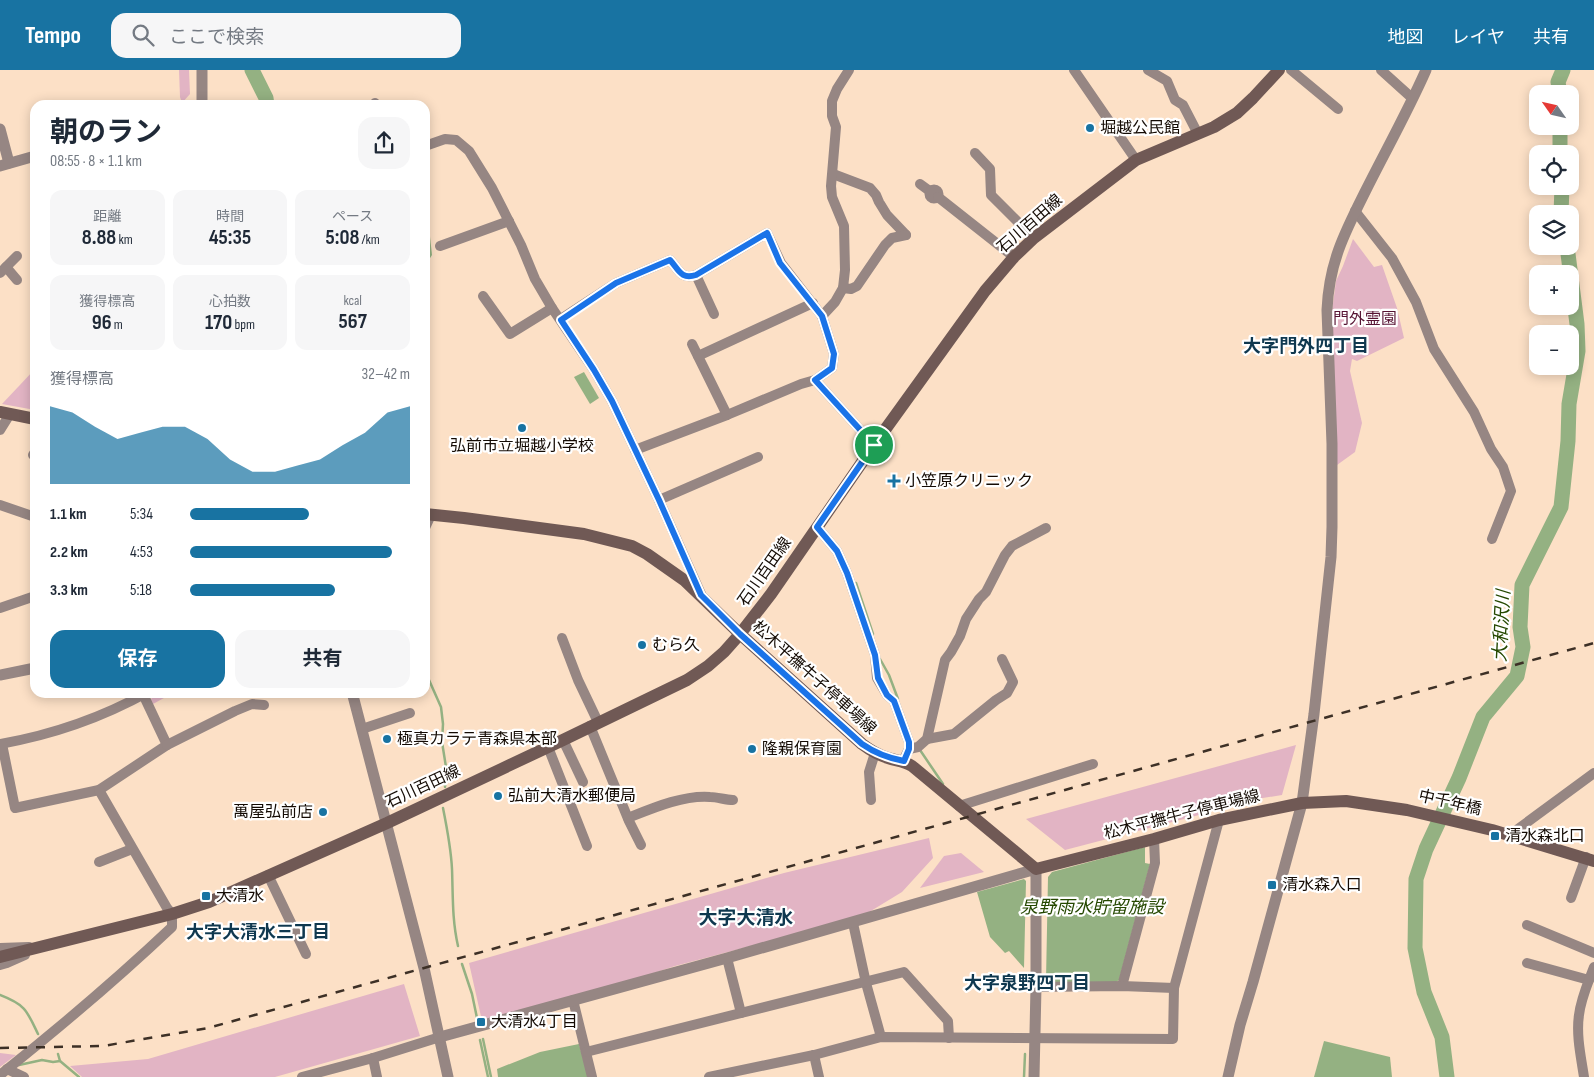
<!DOCTYPE html>
<html lang="ja">
<head>
<meta charset="utf-8">
<style>
	body { margin:0; font-family:"Sofia Sans Condensed","Noto Sans JP",sans-serif; background:#f6f6f7; color:#1f2937; height:100vh; display:flex; flex-direction:column; font-size:19px; white-space:nowrap }
	* { box-sizing:border-box; margin:0 }
	p { font-size:16px; color:#747a83 }
	.icon { flex:none; width:28px; height:28px; fill:none; stroke:currentColor; stroke-width:2; stroke-linecap:round; stroke-linejoin:round }
	.map { position:relative; flex:1; overflow:hidden }
	.side { position:absolute; left:30px; top:30px; width:400px; height:598px; display:flex; flex-direction:column; background:#fff; border-radius:15px; box-shadow:0 2px 12px #0003 }
	.side>* { flex:none }
	.needle { width:32px; rotate:304deg }
	.fabs { position:absolute; left:1529px; top:15px; display:grid; gap:10px }
	.fabs a { display:grid; place-items:center; width:50px; height:50px; border-radius:10px; background:#fff; box-shadow:0 2px 12px #0003; font-size:25px }
	.pin { position:absolute; display:grid; place-items:center; width:42px; height:42px; color:#fff; margin:-21px; border:2px solid #fff; border-radius:50%; box-shadow:0 1px 5px #0007 }
	.round { display:grid; place-items:center; flex:none; width:52px; height:52px; border-radius:15px; background:#f6f6f7 }
	.overview { display:flex; align-items:center; justify-content:space-between; height:85px; padding:0 20px }
	h1 { font-size:28px; font-weight:700; line-height:38px }
	.stats { display:grid; grid-template-columns:repeat(3,1fr); gap:8px; height:85px; padding:5px 20px }
	.stats div { display:grid; align-content:center; border-radius:12px; background:#f6f6f7; text-align:center }
	.stats b { font-size:21px; font-weight:700 }
	.stats small { font-size:14px; font-weight:400 }
	.stats p { font-size:14px }
	.chart { height:140px; padding:10px 20px }
	.chart p { display:flex; justify-content:space-between }
	.chart svg { width:100%; height:90px; margin-top:5px; fill:#1873a2; opacity:.7 }
	.cta { display:flex; gap:10px; margin-top:auto; padding:10px 20px }
	.cta a { flex:1; height:58px; border-radius:15px; background:#1873a2; color:#fff; font-size:20px; font-weight:700; line-height:58px; text-align:center }
	.cta a+a { background:#f6f6f7; color:#1f2937 }
	ul { padding:0 20px; list-style:none; font-size:16px }
	li { display:grid; grid-template-columns:80px 60px 1fr; align-items:center; height:38px }
	li i { height:12px; border-radius:6px; background:#1873a2 }
	header { display:flex; align-items:center; gap:30px; box-sizing:border-box; height:70px; padding:0 25px; background:#1873a2; color:#fff }
	header strong { font-size:24px }
	nav { display:flex; gap:28px; margin-inline-start:auto; font-size:18px }
	.search { width:350px; height:45px; background:#f6f6f7; display:flex; align-items:center; gap:12px; box-sizing:border-box; padding:0 18px; border-radius:15px; color:#747a83; font-size:19px }
	.map>svg:first-child { display:block }
</style>
</head>
<body>
<header>
<strong>Tempo</strong>
<div class="search"><svg class="icon" aria-label="search" viewBox="0 0 24 24"><circle cx="10" cy="10" r="6"/><path d="M15 15l6 6"/></svg>ここで検索</div>
<nav><a>地図</a><a>レイヤ</a><a>共有</a></nav>
</header>
<div class="map">
<svg width="1594" height="1007" viewBox="0 0 1594 1007">
	<rect width="100%" height="100%" fill="#fce0c6"/>
	<!-- green -->
	<g fill="#e2b4c4">
		<polygon points="179,0 189,0 190,24 182,33 180,27"/>
		<polygon points="1353,169 1374,197 1382,195 1397,238 1404,268 1357,291 1352,289 1350,301 1362,353 1355,382 1337,395 1331,249 1336,211 1343,196"/>
		<polygon points="35,299 35,340 2,334"/>
		<polygon points="155,623 173,623 153,634 151,630 153,624"/>
		<polygon points="1296,675 1282,725 1232,733 1199,745 1065,780 1026,749"/>
		<polygon points="929,768 933,788 902,822 861,847 675,896 642,907 482,951 469,893 784,803"/>
		<polygon points="961,783 984,802 920,818 944,786"/>
		<polygon points="404,914 420,966 275,1007 82,1007 70,996 148,989"/>
		<polygon points="0,983 16,985 0,997"/>
	</g>
	<!-- water -->
	<g fill="#94b182">
		<polygon points="425,121 432,185 425,196"/>
		<polygon points="584,302 599,328 590,334 574,307"/>
		<polygon points="1145,777 1145,793 1150,794 1119,910 1116,912 1048,912 1046,910 1048,807 1052,802"/>
		<polygon points="1024,809 1026,811 1024,898 1009,881 1005,883 990,867 977,822"/>
		<polygon points="1324,971 1390,987 1392,1007 1314,1007"/>
		<polygon points="579,974 588,1007 498,1007 497,999 540,982"/>
	</g>
	<g fill="none" stroke-linecap="round" stroke-linejoin="round">
		<!-- stream -->
		<g stroke="#94b182" stroke-width="2.5">
			<polyline points="856,513 873,564"/>
			<polyline points="880,589 889,605 898,629"/>
			<polyline points="425,601 441,637 443,654 442,672 446,697 445,717"/>
			<polyline points="920,680 943,714"/>
			<path d="M443 738C447 758 451 778 452 799 453 825 452 850 458 876"/>
			<polyline points="462,894 472,924 477,948"/>
			<path d="M0 925C26 935 27 941 38 964"/>
			<polyline points="483,969 491,1007"/>
			<polyline points="480,970 488,1007"/>
			<polyline points="58,984 60,991 79,1007"/>
			<polyline points="19,995 42,990 53,992 60,991"/>
			<polyline points="1024,1007 1025,984"/>
		</g>
		<!-- river -->
		<g stroke="#94b182" stroke-width="15">
			<polyline points="252,0 266,28 267,35"/>
			<polyline points="1560,24 1558,12 1563,0"/>
			<polyline points="1560,56 1560,84"/>
			<polyline points="1561,144 1562,116"/>
			<polyline points="1447,1007 1442,967 1424,922 1415,878 1416,809 1426,779 1459,708 1483,647 1517,606 1523,577 1520,557 1522,515 1561,437 1568,371 1569,334 1578,281 1577,254 1567,176"/>
		</g>
		<!-- minor -->
		<g stroke="#968683" stroke-width="10">
			<polyline points="1074,0 1136,90"/>
			<polyline points="1148,0 1167,11 1175,30 1183,35 1198,64"/>
			<polyline points="1291,0 1338,39"/>
			<polyline points="1381,0 1412,28"/>
			<polyline points="375,33 376,35"/>
			<polyline points="425,76 445,69 456,70 469,81 492,118 521,175 535,209 552,238 594,300 612,331 659,430 701,524"/>
			<polyline points="975,83 990,99 991,125 1034,168"/>
			<polyline points="833,104 870,118 876,125 879,132 887,145 906,165"/>
			<polyline points="920,114 931,122"/>
			<circle cx="934" cy="124" r="4.5"/>
			<polyline points="938,127 1014,187"/>
			<polyline points="1355,141 1392,188 1416,232 1434,279 1474,342 1491,379 1503,397 1511,421 1492,469"/>
			<polyline points="440,176 509,151"/>
			<polyline points="6,197 17,210"/>
			<polyline points="0,203 17,186"/>
			<polyline points="696,205 714,244"/>
			<polyline points="843,218 851,219 857,216 885,175 892,168 906,165"/>
			<polyline points="483,226 510,264 552,238"/>
			<polyline points="822,246 835,232 843,218 845,200 844,156 832,127 831,116 836,57 832,46 832,31 837,19 849,0"/>
			<path d="M561 249 616 213 670 190C679 200 681 210 696 205L767 163 781 193 822 246 834 284 832 298 815 310 801 314 727 345 635 380"/>
			<polyline points="692,274 727,345"/>
			<polyline points="698,286 813,233"/>
			<polyline points="815,310 874,375"/>
			<polyline points="0,360 10,344"/>
			<polyline points="33,385 35,382"/>
			<polyline points="659,430 758,387"/>
			<polyline points="0,435 35,447"/>
			<polyline points="817,457 837,481 847,503 875,585 877,608 887,625 894,631 909,672 909,679 903,691"/>
			<polyline points="425,458 431,445"/>
			<polyline points="0,538 35,526"/>
			<polyline points="562,568 578,610 598,652"/>
			<polyline points="590,656 629,751 641,775"/>
			<polyline points="362,659 410,643"/>
			<polyline points="927,669 954,664 996,630 1007,623 1013,612 1002,589"/>
			<polyline points="563,670 583,712"/>
			<path d="M0 674C51 665 103 647 148 622"/>
			<polyline points="2,674 15,738 99,720 167,675 142,622"/>
			<polyline points="167,675 235,641 252,634 264,635"/>
			<polyline points="548,677 587,776"/>
			<polyline points="909,679 918,677 927,669 945,590 951,582 960,566 966,549 979,529 986,522 1005,485 1012,476 1046,458"/>
			<polyline points="871,730 869,702 875,683"/>
			<polyline points="959,736 1093,694"/>
			<path d="M628 748C653 738 683 725 710 727 718 727 725 730 733 730"/>
			<polyline points="1513,765 1518,759 1594,703"/>
			<polyline points="99,792 132,779"/>
			<polyline points="268,805 306,884"/>
			<polyline points="1571,828 1586,787"/>
			<polyline points="853,853 866,913 881,967"/>
			<polyline points="1527,855 1594,883"/>
			<polyline points="0,878 29,877"/>
			<polyline points="727,888 741,943"/>
			<polyline points="1527,893 1589,910"/>
			<polyline points="0,895 7,893 25,885"/>
			<polyline points="1122,916 1155,793 1154,769"/>
			<polyline points="1036,917 1122,916 1174,918"/>
			<polyline points="573,930 592,1007"/>
			<polyline points="586,982 904,902 948,951 949,968"/>
			<polyline points="814,985 819,1007"/>
			<polyline points="373,988 377,1007"/>
			<polyline points="7,999 24,1007"/>
			<path d="M0 1005C59 958 117 909 172 857V844L167 838 99 720"/>
			<polyline points="302,1007 373,988 440,967"/>
			<polyline points="709,1007 814,985 881,967 1173,969 1174,918 1219,750"/>
			<path d="M1584 1007C1581 987 1576 965 1579 945 1581 928 1588 913 1594 897"/>
		</g>
		<!-- tertiary -->
		<g stroke="#968683" stroke-width="11">
			<polyline points="202,0 202,35"/>
			<polyline points="0,59 9,93"/>
			<polyline points="0,96 35,86"/>
			<polyline points="0,605 35,598"/>
			<polyline points="352,622 424,898 448,1007"/>
			<polyline points="440,967 727,888 1036,799 1036,917 1034,1007"/>
			<path d="M1228 1007 1240 955 1253 912 1302 733 1314 644 1331 487 1332 457V374L1327 240C1329 192 1345 162 1366 120 1386 80 1408 41 1426 0"/>
		</g>
		<!-- secondary -->
		<g stroke="#705955" stroke-width="12">
			<polyline points="0,342 35,349"/>
			<path d="M425 444 464 448 584 464 632 476 647 484 684 510 740 564 862 674C870 680 878 685 888 688 897 691 904 691 912 696L1036 799 1154 769 1219 750 1302 733 1346 731 1407 740 1492 760 1594 791"/>
			<polyline points="0,887 172,844 209,832 387,753 563,670 687,610 708,596 724,582 740,564 771,524 874,375 985,221 1014,187 1034,168 1136,90 1214,57 1237,43 1253,28 1279,0"/>
		</g>
		<!-- rail -->
		<polyline stroke="#3d3026" stroke-width="2.5" stroke-dasharray="9 9" stroke-linecap="butt" points="0,978 103,976 208,958 1594,573"/>
	</g>
	<g fill="none" stroke-linecap="round" stroke-linejoin="round">
		<!-- route casing -->
		<g stroke="#fff" stroke-width="10">
			<path id="route" d="M767 163 780 193 822 246 834 284 832 298 815 310 874 375 817 457 837 481 847 503 875 585 878 608 887 625 894 631 909 672V679L904 691C887 688 875 683 862 674L740 564 701 525 659 430 612 331 594 300 561 250 616 213 670 190C679 200 681 210 696 205Z"/>
		</g>
		<!-- route -->
		<use href="#route" stroke="#1a73e8" stroke-width="6"/>
	</g>
	<!-- markers -->
	<g fill="#1873a2" stroke="#fff" stroke-width="2">
		<circle cx="1090" cy="58" r="5"/>
		<circle cx="522" cy="358" r="5"/>
		<path d="M891.5 403.5h5v5h5v5h-5v5h-5v-5h-5v-5h5z"/>
		<circle cx="642" cy="575" r="5"/>
		<circle cx="387" cy="669" r="5"/>
		<circle cx="752" cy="679" r="5"/>
		<circle cx="498" cy="726" r="5"/>
		<circle cx="323" cy="742" r="5"/>
		<rect x="1490" y="761" width="10" height="10" rx="2.5"/>
		<rect x="1267" y="810" width="10" height="10" rx="2.5"/>
		<rect x="201" y="821" width="10" height="10" rx="2.5"/>
		<rect x="476" y="947" width="10" height="10" rx="2.5"/>
	</g>
	<g text-anchor="middle" dominant-baseline="central" stroke-width="4.5" stroke-linejoin="round" paint-order="stroke">
		<!-- poi labels -->
		<g font-size="16" fill="#140b04" stroke="#fff" text-anchor="start">
			<text x="1100" y="58">堀越公民館</text>
			<text x="522" y="376" text-anchor="middle">弘前市立堀越小学校</text>
			<text x="905" y="411">小笠原クリニック</text>
			<text x="652" y="575">むら久</text>
			<text x="397" y="669">極真カラテ青森県本部</text>
			<text x="762" y="679">隆親保育園</text>
			<text x="508" y="726">弘前大清水郵便局</text>
			<text x="313" y="742" text-anchor="end">萬屋弘前店</text>
			<text x="1505" y="766">清水森北口</text>
			<text x="1282" y="815">清水森入口</text>
			<text x="216" y="826">大清水</text>
			<text x="491" y="952">大清水4丁目</text>
		</g>
		<!-- street labels -->
		<g font-size="16" fill="#140b04" stroke="#fff">
			<text transform="translate(1030 154) rotate(-41)">石川百田線</text>
			<text transform="translate(765 502) rotate(-55)">石川百田線</text>
			<text transform="translate(814 608) rotate(42)">松木平撫牛子停車場線</text>
			<text transform="translate(423 717) rotate(-25)">石川百田線</text>
			<text transform="translate(1450 733) rotate(13)">中千年橋</text>
			<text transform="translate(1182 745) rotate(-14)">松木平撫牛子停車場線</text>
		</g>
		<!-- park labels -->
		<g font-size="16" fill="#561333" stroke="#fff">
			<text x="1365" y="249">門外霊園</text>
		</g>
		<!-- neighbourhood labels -->
		<g font-size="18" font-weight="bold" fill="#0f384f" stroke="#fff">
			<text x="1306" y="276">大字門外四丁目</text>
			<text x="258" y="862">大字大清水三丁目</text>
			<text x="1027" y="913">大字泉野四丁目</text>
		</g>
		<!-- water labels -->
		<g font-size="18" font-style="italic" fill="#254800" stroke="#fff">
			<text transform="translate(1502 556) rotate(-87)">大和沢川</text>
			<text x="1092" y="837">泉野雨水貯留施設</text>
		</g>
		<!-- quarter labels -->
		<g font-size="19" font-weight="bold" fill="#0f384f" stroke="#fff">
			<text x="746" y="848">大字大清水</text>
		</g>
	</g>
</svg>
<div class="fabs">
<a><svg class="needle" viewBox="-14 -14 28 28"><path d="M0-13l5 13h-10z" fill="#e53935"/><path d="M0 13l5-13h-10z" fill="#747a83"/></svg></a>
<a><svg class="icon" aria-label="locate" viewBox="0 0 24 24"><circle cx="12" cy="12" r="6"/><path d="M12 2v4M12 18v4M2 12h4M18 12h4"/></svg></a>
<a><svg class="icon" aria-label="layers" viewBox="0 0 24 24"><path d="M12 4l9 5-9 5-9-5zM3 14l9 5 9-5"/></svg></a>
<a>+</a>
<a>−</a>
</div>
<div class="pin" style="left:874px;top:375px;background:#1e9e55"><svg class="icon" aria-label="arrive" viewBox="0 0 24 24"><path d="M6 21V4h12l-3 4 3 4H6"/></svg></div>
<section class="side">
<div class="overview"><div><h1>朝のラン</h1><p>08:55 · 8 × 1.1 km</p></div><a class="round"><svg class="icon" aria-label="share" viewBox="0 0 24 24"><path d="M12 15V3M7 8l5-5 5 5M5 13v7h14v-7"/></svg></a></div>
<div class="stats">
<div><p>距離</p><b>8.88<small> km</small></b></div>
<div><p>時間</p><b>45:35</b></div>
<div><p>ペース</p><b>5:08<small> /km</small></b></div>
</div>
<div class="stats">
<div><p>獲得標高</p><b>96<small> m</small></b></div>
<div><p>心拍数</p><b>170<small> bpm</small></b></div>
<div><p>kcal</p><b>567</b></div>
</div>
<div class="chart"><p><span>獲得標高</span>32–42 m</p>
<svg viewBox="0 0 160 44" preserveAspectRatio="none"><path d="M0 44V6L10 9L20 16L30 22L40 19L50 16L60 16L70 22L80 32L90 38L100 38L110 35L120 32L130 25L140 19L150 9L160 6V44z"/></svg>
</div>
<ul>
<li><b>1.1 km</b>5:34<i style="width:54%"></i></li>
<li><b>2.2 km</b>4:53<i style="width:92%"></i></li>
<li><b>3.3 km</b>5:18<i style="width:66%"></i></li>
</ul>
<div class="cta"><a>保存</a><a>共有</a></div>
</section>
</div>
</body>
</html>
